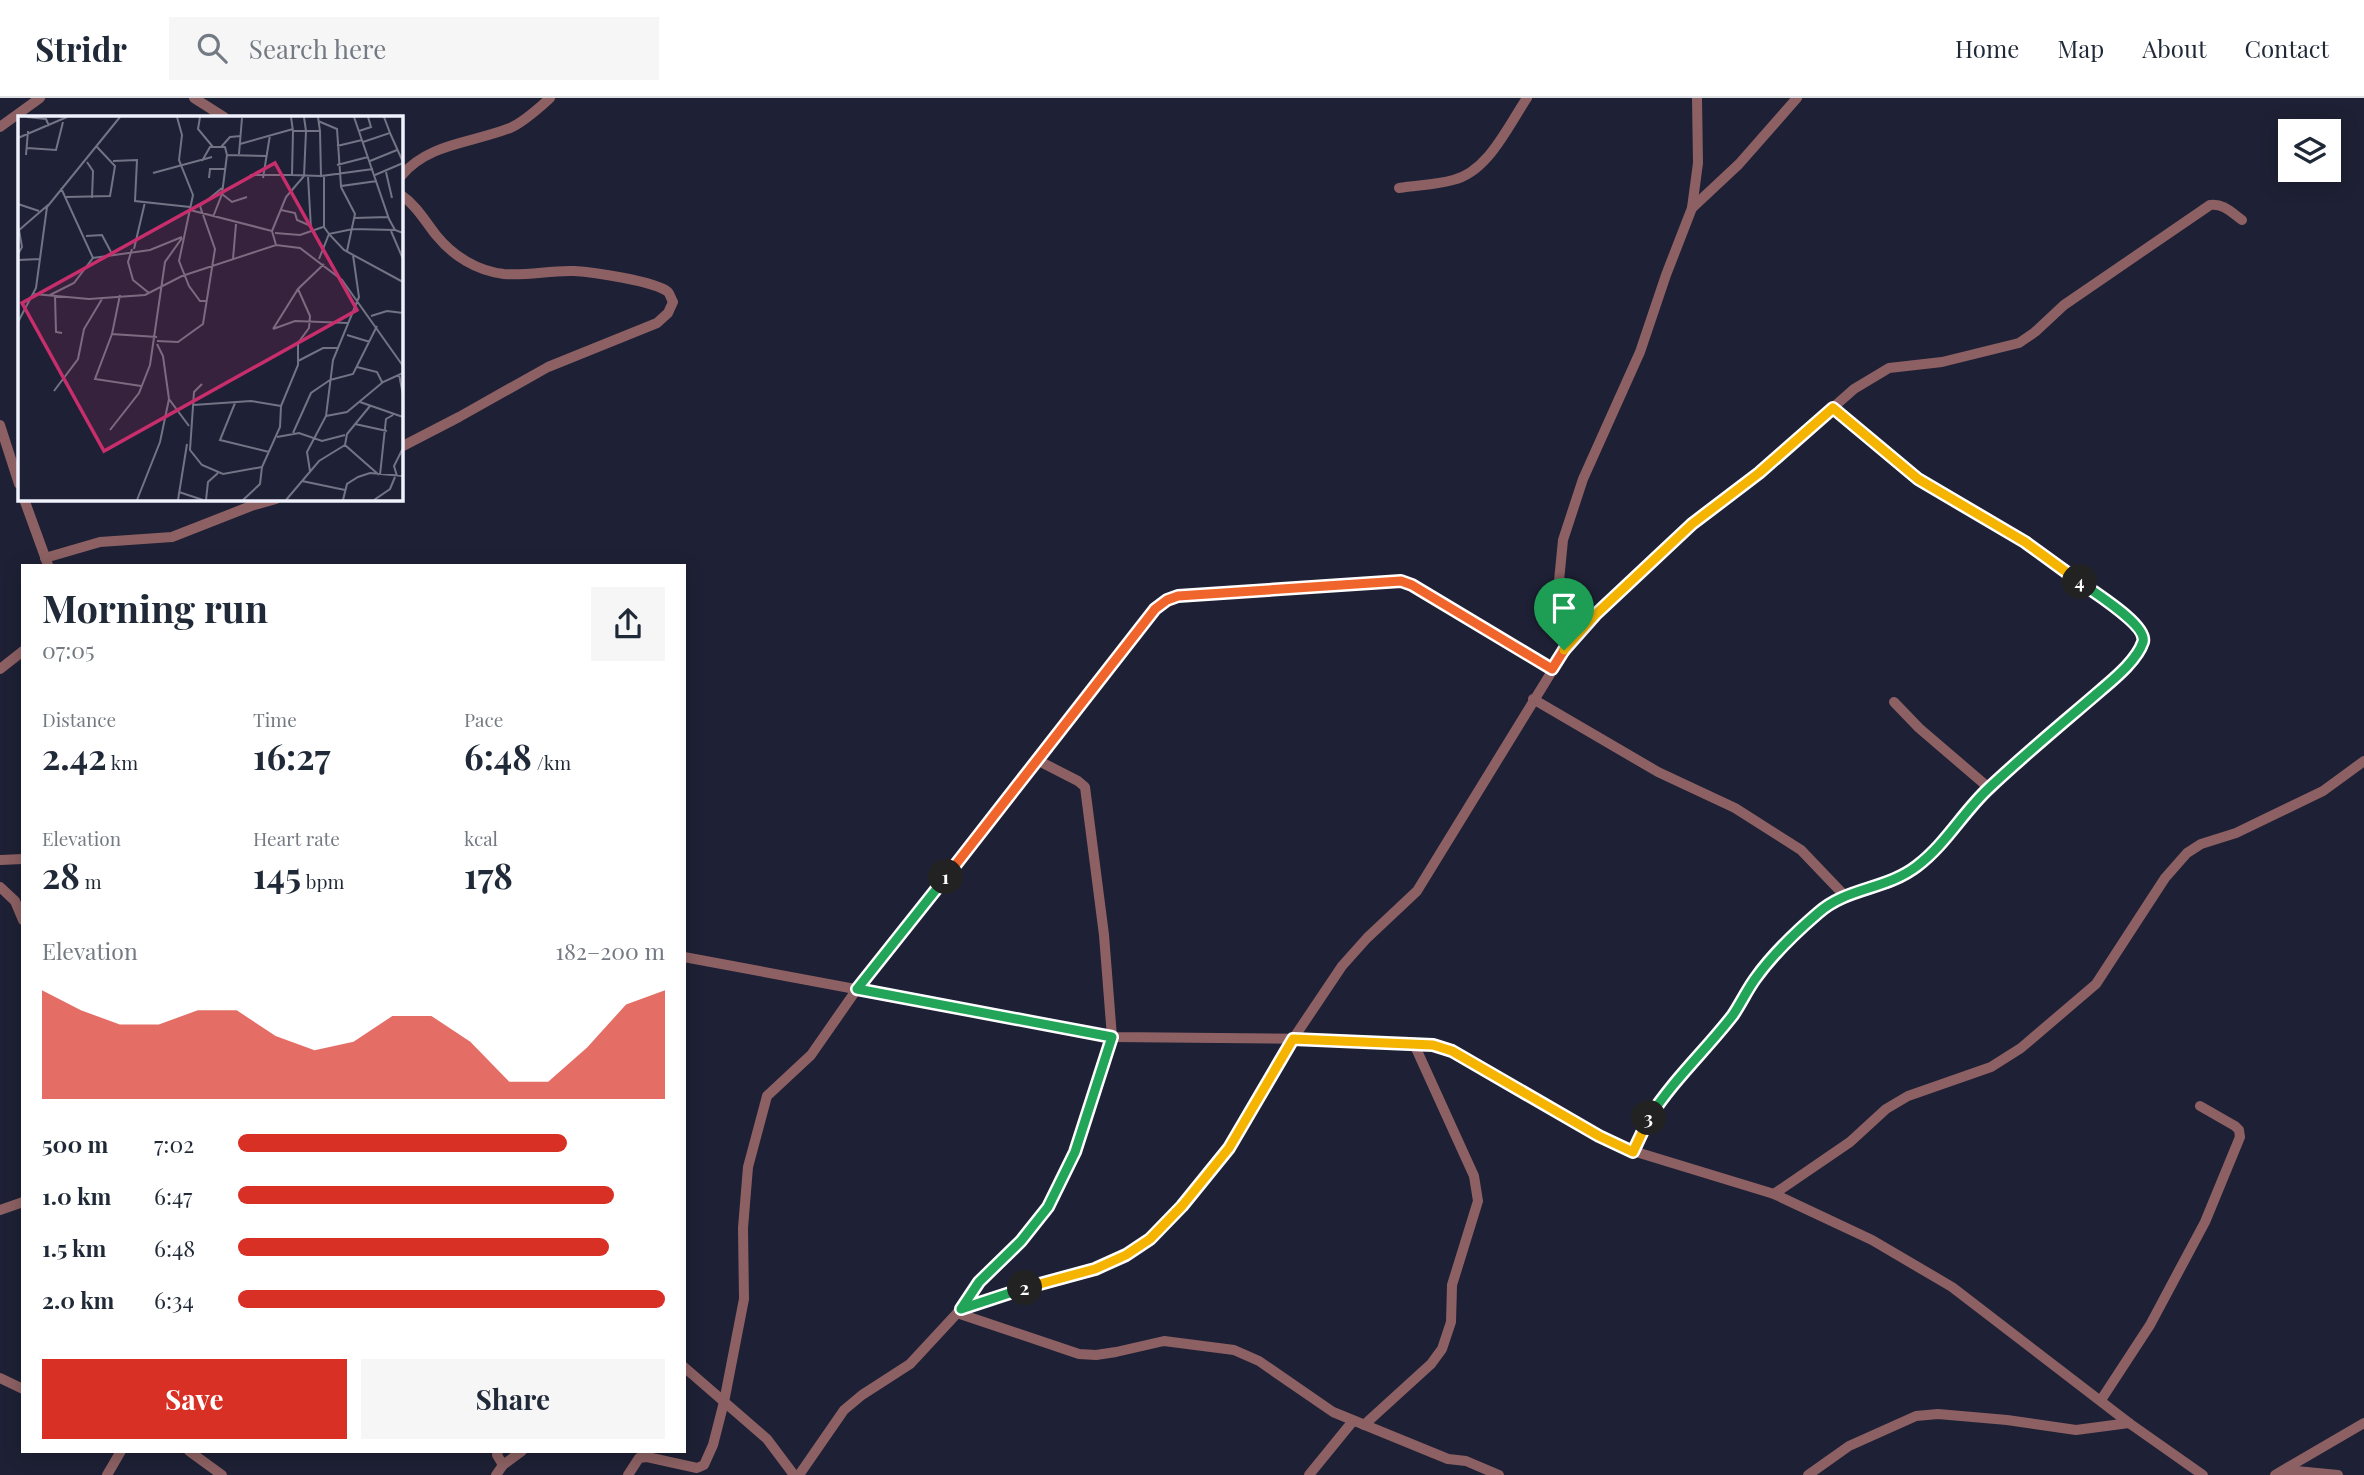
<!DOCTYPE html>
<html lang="en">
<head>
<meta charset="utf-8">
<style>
	body { margin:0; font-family:"Playfair Display",serif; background:#f6f6f7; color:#1f2937; height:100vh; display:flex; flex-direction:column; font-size:26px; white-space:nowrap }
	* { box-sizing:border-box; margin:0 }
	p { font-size:23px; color:#747a83 }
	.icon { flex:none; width:38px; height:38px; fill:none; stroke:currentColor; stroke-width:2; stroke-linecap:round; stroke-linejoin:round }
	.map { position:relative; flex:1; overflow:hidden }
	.panel { position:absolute; left:21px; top:466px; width:665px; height:889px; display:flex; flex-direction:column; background:#fff; border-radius:0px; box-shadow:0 4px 18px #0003 }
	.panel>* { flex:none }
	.tools { position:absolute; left:2278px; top:21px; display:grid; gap:14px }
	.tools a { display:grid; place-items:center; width:63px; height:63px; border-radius:0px; background:#fff; box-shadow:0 4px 18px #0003; font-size:35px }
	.pin { position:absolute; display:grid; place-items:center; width:60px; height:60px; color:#fff; margin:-72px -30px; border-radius:50% 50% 50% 0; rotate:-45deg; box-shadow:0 0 7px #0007 }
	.pin .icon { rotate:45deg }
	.km { position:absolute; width:35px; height:35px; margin:-18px; border-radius:50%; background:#222; color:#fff; font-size:19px; line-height:35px; text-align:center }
	.round { display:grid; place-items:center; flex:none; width:74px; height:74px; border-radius:0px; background:#f6f6f7 }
	.headline { display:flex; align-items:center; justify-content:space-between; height:119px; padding:0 21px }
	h1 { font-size:38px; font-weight:700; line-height:52px }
	.stats { display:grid; grid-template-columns:repeat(3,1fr); gap:10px; height:119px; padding:7px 21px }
	.stats div { display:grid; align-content:center }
	.stats b { font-size:35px; font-weight:700 }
	.stats small { font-size:19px; font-weight:400 }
	.stats p { font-size:19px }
	.chart { height:196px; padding:14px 21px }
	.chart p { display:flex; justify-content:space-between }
	.chart svg { width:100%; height:126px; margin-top:7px; fill:#d93025; opacity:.7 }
	.cta { display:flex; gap:14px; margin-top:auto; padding:14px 21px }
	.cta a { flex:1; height:80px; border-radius:0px; background:#d93025; color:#fff; font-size:28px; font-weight:700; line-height:80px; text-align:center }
	.cta a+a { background:#f6f6f7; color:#1f2937 }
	ul { padding:0 21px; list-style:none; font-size:23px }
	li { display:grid; grid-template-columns:112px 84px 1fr; align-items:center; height:52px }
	li i { height:18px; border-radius:9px; background:#d93025 }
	header { display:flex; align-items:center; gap:42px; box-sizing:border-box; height:98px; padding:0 35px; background:#fff; border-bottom:2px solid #e0e1e3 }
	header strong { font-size:33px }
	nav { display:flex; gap:38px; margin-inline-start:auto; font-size:24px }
	.search { width:490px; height:63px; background:#f6f6f7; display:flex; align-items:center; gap:18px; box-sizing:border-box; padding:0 24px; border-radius:0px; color:#747a83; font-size:26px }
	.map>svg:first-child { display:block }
</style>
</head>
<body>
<header>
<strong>Stridr</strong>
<div class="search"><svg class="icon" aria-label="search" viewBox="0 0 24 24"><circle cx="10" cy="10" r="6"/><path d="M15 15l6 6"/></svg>Search here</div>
<nav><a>Home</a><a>Map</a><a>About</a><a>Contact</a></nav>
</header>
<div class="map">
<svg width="2364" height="1377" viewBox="0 0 2364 1377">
	<rect width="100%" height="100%" fill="#1e2035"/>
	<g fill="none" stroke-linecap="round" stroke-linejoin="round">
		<!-- minor -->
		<g stroke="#8d6163" stroke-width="10">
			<polyline points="194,0 224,19"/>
			<polyline points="0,29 40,0"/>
			<path d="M401 78C428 45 473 45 510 30 524 24 539 10 550 0"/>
			<path d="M1399 90C1417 87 1436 87 1453 82 1488 74 1508 28 1527 0"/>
			<path d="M401 97C416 107 425 123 436 137 453 158 477 173 504 176 528 178 550 172 574 173 592 174 655 183 668 194 670 196 671 201 673 204L668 215 657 225 548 269 459 319 401 349"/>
			<polyline points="1692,110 1739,66 1797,0"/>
			<polyline points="1833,310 1918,381 2025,444 2134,524 2143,534 2143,543 2135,556 2116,579 1989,690 1940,748 1916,769 1887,786 1844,797"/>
			<polyline points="0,327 19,386"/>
			<polyline points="24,401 48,467"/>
			<polyline points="45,460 100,444 172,439 251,408 276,401"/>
			<polyline points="1565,552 1558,493 1563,442 1583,381 1640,254 1666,177 1692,110 1698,65 1697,0"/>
			<polyline points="0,571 23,553"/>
			<polyline points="1533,601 1658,674 1735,710 1801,752 1844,797 1818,815 1787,845 1756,880 1735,915 1665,995 1647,1023 1633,1053"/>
			<polyline points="1894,604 1919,630 1989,690"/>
			<polyline points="0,762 23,761"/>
			<polyline points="0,789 15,803 23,822"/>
			<polyline points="684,859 1112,939 1329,941 1433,948 1452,953 1599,1038 1633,1053 1774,1096 1872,1142 1952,1189 2129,1325 2203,1377"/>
			<polyline points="1774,1096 1850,1044 1886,1011 1908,998 1991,969 2021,950 2096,886 2165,780 2187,755 2201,746 2236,735 2323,693 2364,663"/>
			<polyline points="0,1112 23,1104"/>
			<path d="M961 1211 1049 1182 1095 1171 1126 1157 1150 1141 1182 1108 1229 1050 1293 941 1342 868 1367 840 1417 793 1565 552 1595 517 1692 426 1759 375 1854 291 1889 270 1942 264 2019 245 2035 234 2064 207 2210 107C2223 105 2231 114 2242 122"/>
			<polyline points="957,1215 1079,1256 1096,1257 1116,1254 1164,1243 1234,1252 1259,1263 1333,1314 1448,1361 1466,1363 1499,1377"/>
			<polyline points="684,1269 767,1341 794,1377"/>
			<polyline points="0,1280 23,1291"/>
			<polyline points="2101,1302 2150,1227 2205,1124 2240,1039 2239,1032 2235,1028 2200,1008"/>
			<polyline points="1364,1327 1431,1266 1442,1251 1451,1224 1452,1187 1478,1103 1474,1078 1414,946"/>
			<polyline points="189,1353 222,1377"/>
			<polyline points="498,1353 497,1357 503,1367"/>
			<polyline points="2285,1372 2338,1377"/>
			<polyline points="107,1377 121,1353"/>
			<polyline points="496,1377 503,1367 522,1353"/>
			<polyline points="628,1377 639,1360 647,1359 697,1370 704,1367 713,1347 724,1304 744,1201 743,1130 748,1069 767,998 811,957 857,891 904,834 1155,511 1167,502 1178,498 1401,483 1412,487 1552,571"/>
			<polyline points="799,1377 844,1312 862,1297 910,1266 961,1211 979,1184 1021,1143 1048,1109 1075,1054 1112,939 1104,837 1085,689 1078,683 1037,662"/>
			<polyline points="1309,1377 1353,1323"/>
			<polyline points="1808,1377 1849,1348 1916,1318 1938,1316 2007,1322 2076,1332 2129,1325"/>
			<polyline points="2275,1377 2364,1325"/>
		</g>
	</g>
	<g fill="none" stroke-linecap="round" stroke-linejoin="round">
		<!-- split-1 casing -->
		<g stroke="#fff" stroke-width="14">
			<polyline id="split-1" points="946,779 1155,511 1167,502 1178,498 1401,483 1412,487 1552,571 1564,552"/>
		</g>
		<!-- split-2 casing -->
		<g stroke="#fff" stroke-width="14">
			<polyline id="split-2" points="946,779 857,891 1112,939 1075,1054 1048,1109 1021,1143 979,1184 961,1211 1025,1190"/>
		</g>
		<!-- split-3 casing -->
		<g stroke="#fff" stroke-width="14">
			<polyline id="split-3" points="1025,1190 1095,1171 1126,1157 1150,1141 1182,1108 1229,1050 1293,941 1433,947 1452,953 1599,1038 1633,1054 1649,1020"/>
		</g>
		<!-- split-4 casing -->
		<g stroke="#fff" stroke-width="14">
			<path id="split-4" d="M1649 1020C1673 982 1706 952 1733 917 1741 905 1747 892 1755 881 1772 857 1796 834 1818 815 1847 789 1886 792 1917 768 1946 746 1963 714 1989 690 2025 656 2064 624 2101 592 2115 580 2137 562 2143 544 2148 527 2093 494 2080 484"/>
		</g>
		<!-- split-5 casing -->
		<g stroke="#fff" stroke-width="14">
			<polyline id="split-5" points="1564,552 1595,517 1692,426 1759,375 1833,310 1918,381 2025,444 2080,484"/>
		</g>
		<!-- split-1 -->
		<use href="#split-1" stroke="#f0652b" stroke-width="9"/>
		<!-- split-2 -->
		<use href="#split-2" stroke="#22a559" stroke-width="9"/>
		<!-- split-3 -->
		<use href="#split-3" stroke="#f5b400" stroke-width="9"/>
		<!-- split-4 -->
		<use href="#split-4" stroke="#22a559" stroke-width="9"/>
		<!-- split-5 -->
		<use href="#split-5" stroke="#f5b400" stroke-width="9"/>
	</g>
	<!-- overview -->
	<g transform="translate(18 18)">
		<rect width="385" height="385" fill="#1e2035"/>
		<path fill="none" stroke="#727485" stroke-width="2" d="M9 1 28 3 31 10M159 1 164 19 161 44 175 79 161 145 171 170 182 185H188M182 1 180 13 195 31M286 1 288 15H302L300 1M336 1 371 103 377 114 385 117M300 5 319 13 323 70 359 65M275 15 274 59 303 60M302 15 303 60 355 53M341 15 353 11 350 1M372 17 385 46M0 22 49 1M345 26 372 17 366 1M222 28 275 13M319 30 344 24M203 31 212 21 223 20M9 32 38 34 45 6M221 38 224 2M8 39 10 15M95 45 119 44 117 85 172 91M184 45 192 31H207L209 39M352 45 379 34M69 46 75 55 74 82M319 49 350 41M368 56 374 82M135 57 194 41M232 59H274M357 59 385 47M290 60 293 113M306 61V111L311 118 335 113 377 114M191 62 192 53H207M245 62 252 19M323 71 337 98 329 135M43 72 75 142M204 78 214 86 229 81M48 81 92 80 97 50 79 31M0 88 21 95M172 94 254 115 258 129M263 94 277 97 279 104 293 110M195 101 204 78 209 39 248 40M336 102 370 101M0 115 30 89M254 115 268 81 286 60 288 15H275L273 1M373 115 385 143M257 117 282 119 305 111M68 120 84 119 93 136M114 133 110 146 115 164 131 177M116 133 127 86M0 138 4 131 1 114M215 143 218 108M301 143 311 118 326 134 385 166M0 144 22 143M16 178 71 183 127 179 164 160 258 129 282 132 324 164 385 250M32 179 56 167 75 142 132 134 164 121M102 179 94 218 139 221M37 180 38 216 44 217M353 200 369 195 385 197M0 206 18 172 29 91 102 1M255 213 280 173 306 148M255 213 277 205 330 207M94 218 77 263 123 270M329 219 352 226M139 225 160 226 185 208 197 133 182 90 204 72M139 228 145 240 151 283 171 310M280 245 305 232H320M339 251 359 256 364 266M381 258 385 279M312 264 335 258 359 210M184 268 176 276 172 334 184 349 205 358 244 351M36 275 60 243 66 213 84 183M342 286 385 301M217 287 202 324 251 336M175 289 233 285 263 290M352 290 329 318 327 329 361 359M308 300 329 296 365 266 385 257M337 308 369 315M92 314 121 277 132 249 147 146 164 122M275 317 293 277 312 264M259 321 281 317 304 325 327 319M292 355 289 336 308 300 315 244 341 181 335 139M362 359 368 303 375 299M379 360 376 350 385 332M284 365 327 374M161 376 185 384M119 384 142 326 151 283M160 384 169 328M188 384 190 366 200 357M225 384 242 368 244 351 262 311 263 290 280 249V227L291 212 292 200 280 173M268 384 301 345 327 329M325 384 329 368 340 361 352 357 385 360M356 384 372 373 377 361"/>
		<path fill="#c72e6b" fill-opacity="0.15" stroke="#c72e6b" stroke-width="3.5" d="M257 47 339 194 86 335 4 187Z"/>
		<rect width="385" height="385" fill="none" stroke="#f0f2fe" stroke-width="3.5"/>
	</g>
</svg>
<div class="tools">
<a><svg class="icon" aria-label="layers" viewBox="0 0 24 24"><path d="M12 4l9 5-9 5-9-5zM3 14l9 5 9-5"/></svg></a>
</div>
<div class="pin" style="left:1564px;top:552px;background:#1e9e55"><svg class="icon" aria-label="arrive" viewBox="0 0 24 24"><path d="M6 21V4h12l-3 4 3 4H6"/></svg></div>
<b class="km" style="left:946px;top:779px">1</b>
<b class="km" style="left:1025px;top:1190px">2</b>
<b class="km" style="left:1649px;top:1020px">3</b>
<b class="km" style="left:2080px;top:484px">4</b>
<section class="panel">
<div class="headline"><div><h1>Morning run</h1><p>07:05</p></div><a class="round"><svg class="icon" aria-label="share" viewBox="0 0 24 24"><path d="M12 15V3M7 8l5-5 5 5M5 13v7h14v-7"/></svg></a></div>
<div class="stats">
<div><p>Distance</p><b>2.42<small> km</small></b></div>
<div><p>Time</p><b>16:27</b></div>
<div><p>Pace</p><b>6:48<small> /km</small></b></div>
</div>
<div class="stats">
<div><p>Elevation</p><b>28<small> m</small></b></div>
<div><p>Heart rate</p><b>145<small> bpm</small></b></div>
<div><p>kcal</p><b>178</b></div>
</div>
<div class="chart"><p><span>Elevation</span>182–200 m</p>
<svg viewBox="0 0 160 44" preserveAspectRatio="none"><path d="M0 44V6L10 13L20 18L30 18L40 13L50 13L60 22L70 27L80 24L90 15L100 15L110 24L120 38L130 38L140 26L150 11L160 6V44z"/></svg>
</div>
<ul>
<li><b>500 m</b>7:02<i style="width:77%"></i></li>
<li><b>1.0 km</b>6:47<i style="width:88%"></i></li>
<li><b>1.5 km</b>6:48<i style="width:87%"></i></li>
<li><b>2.0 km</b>6:34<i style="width:100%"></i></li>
</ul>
<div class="cta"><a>Save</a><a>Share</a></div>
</section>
</div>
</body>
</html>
